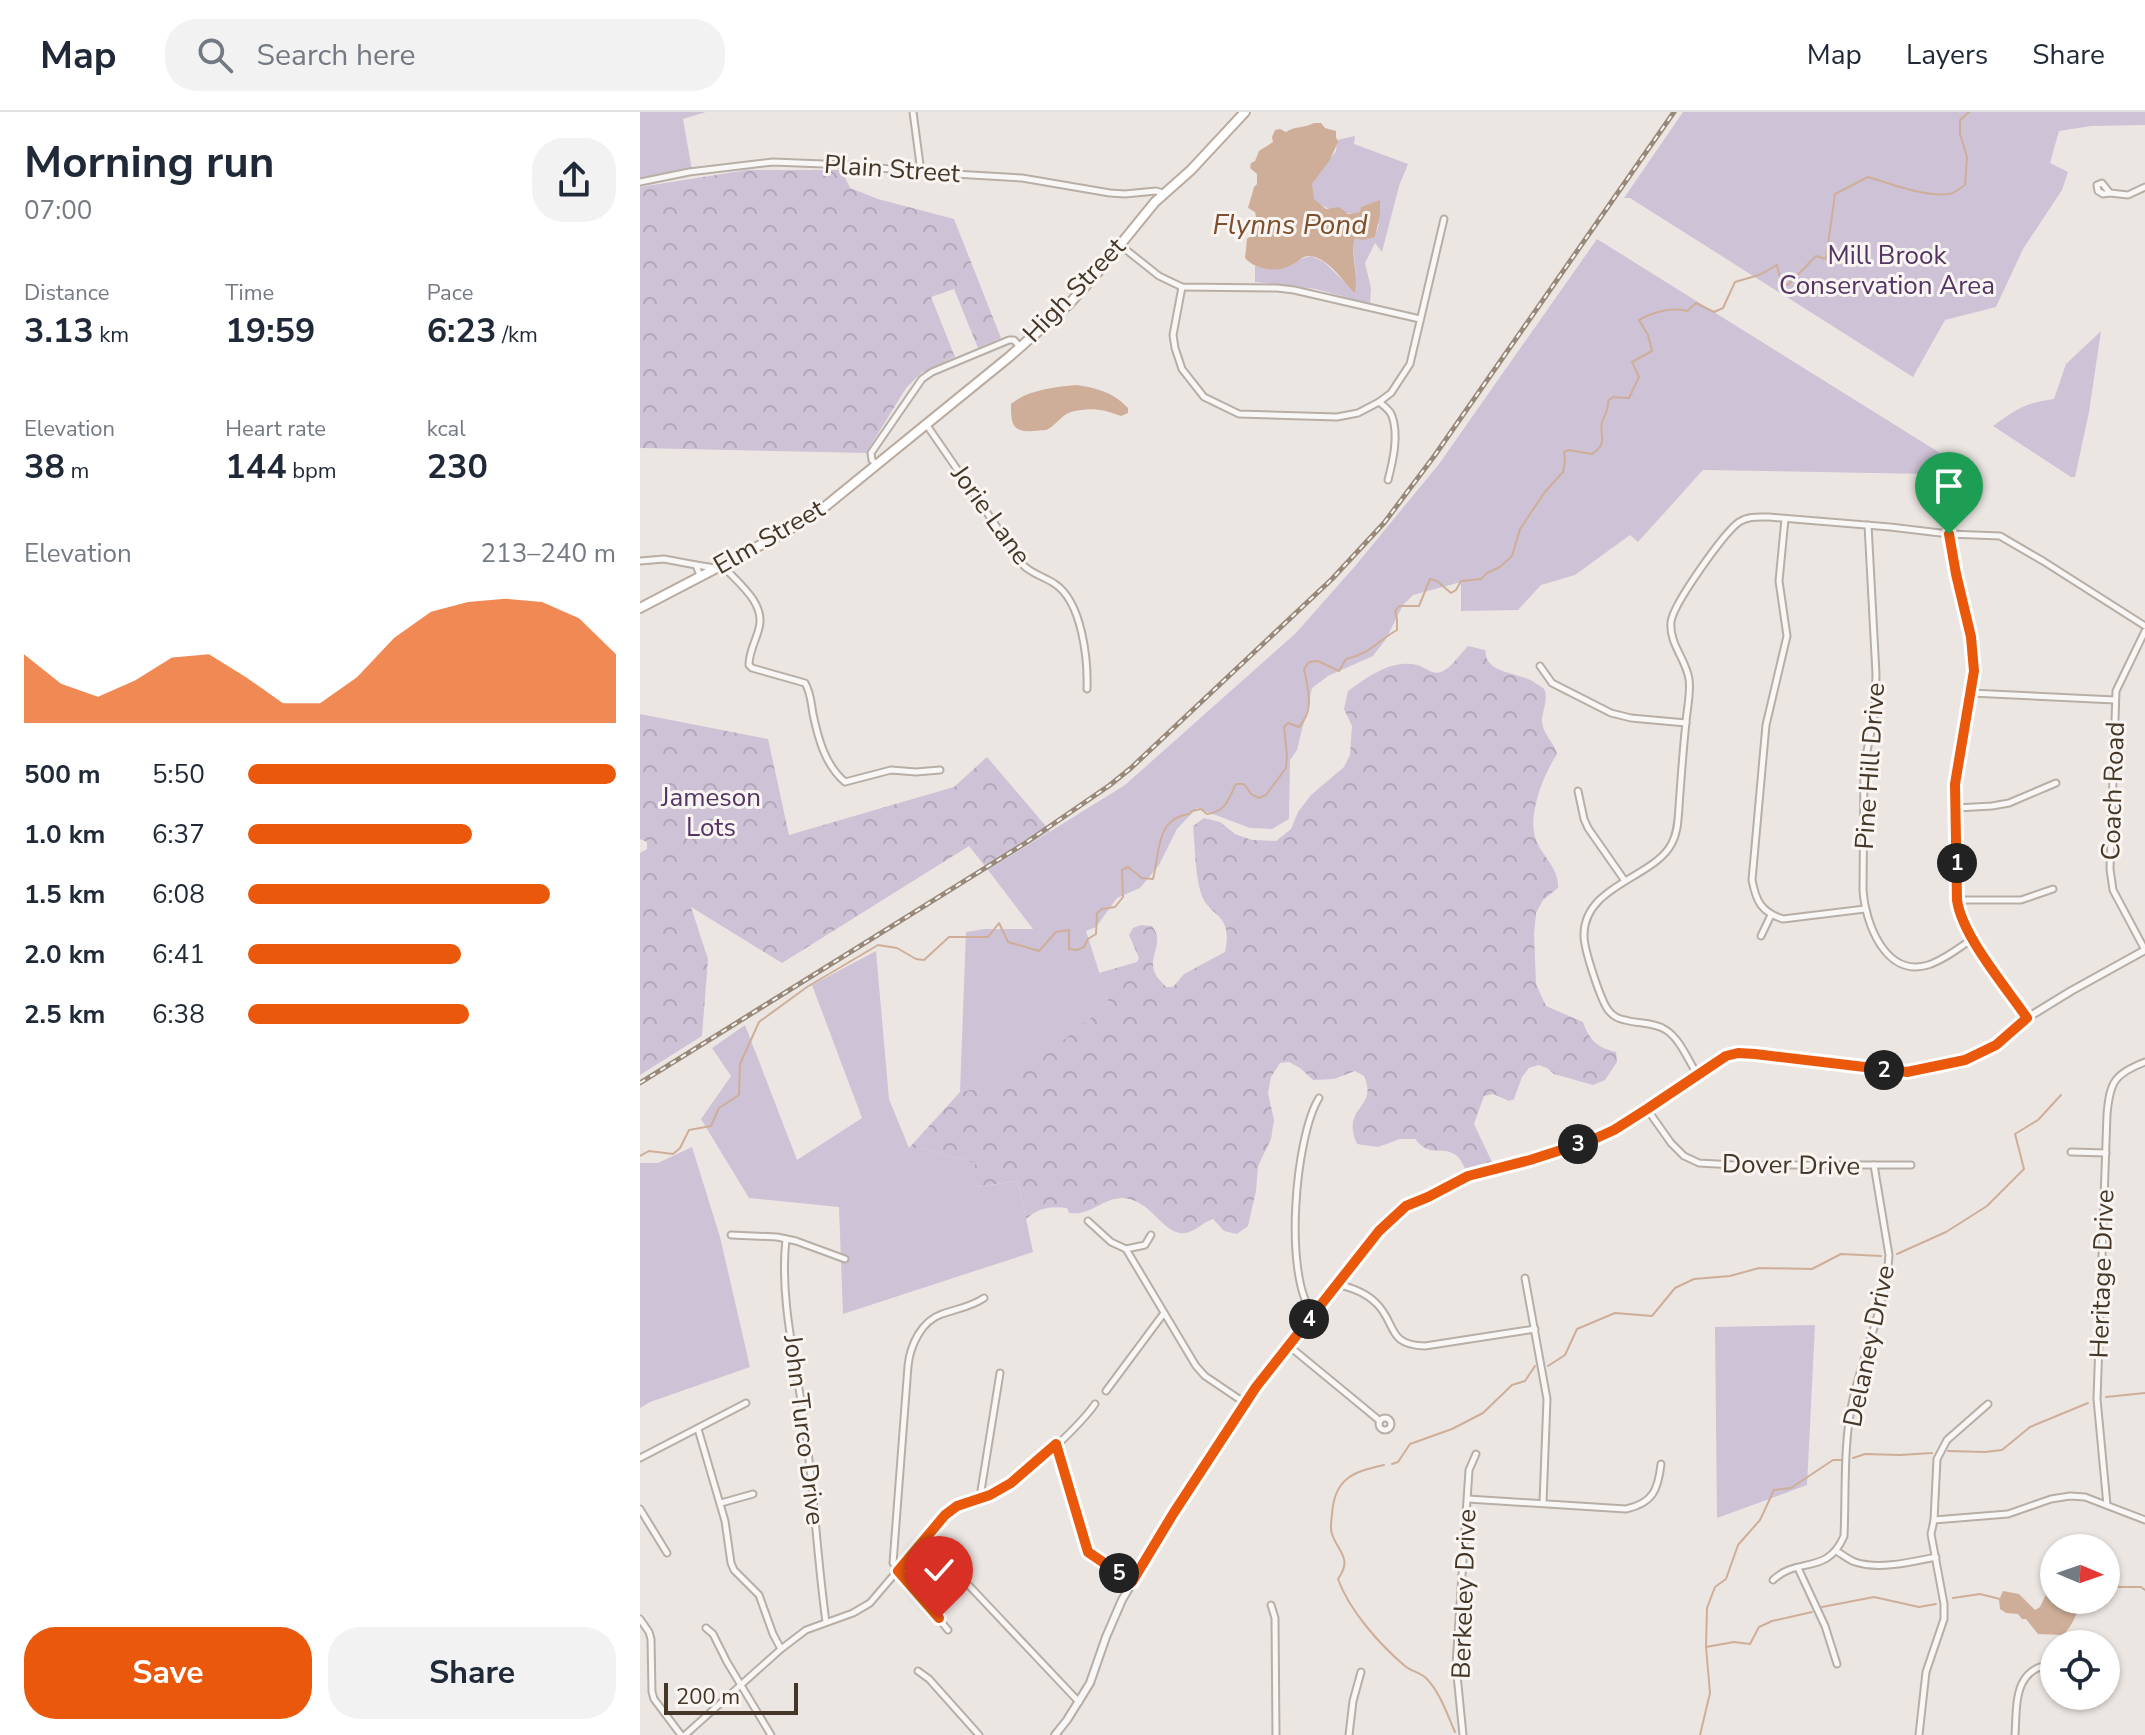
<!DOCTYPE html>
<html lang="en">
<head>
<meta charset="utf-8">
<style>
	body { margin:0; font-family:"Nunito Sans",sans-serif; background:#f2f2f3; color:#1f2937; height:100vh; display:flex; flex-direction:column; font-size:30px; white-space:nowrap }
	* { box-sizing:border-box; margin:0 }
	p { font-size:26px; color:#747a83 }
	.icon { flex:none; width:44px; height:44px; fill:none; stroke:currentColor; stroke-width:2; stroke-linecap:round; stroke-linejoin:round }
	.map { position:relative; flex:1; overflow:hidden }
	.details { display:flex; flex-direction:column; background:#fff; width:640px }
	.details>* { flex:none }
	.needle { width:52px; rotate:92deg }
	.controls { position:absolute; left:1400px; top:1422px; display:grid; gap:16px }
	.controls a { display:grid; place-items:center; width:80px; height:80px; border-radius:50%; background:#fff; box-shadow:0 2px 6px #0004; font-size:40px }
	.scale { position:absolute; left:24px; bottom:20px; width:134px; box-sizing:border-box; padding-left:8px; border:4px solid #453728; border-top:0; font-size:22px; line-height:28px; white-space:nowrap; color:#453728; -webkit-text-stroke:6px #f9f5f2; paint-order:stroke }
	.pin { position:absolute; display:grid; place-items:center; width:68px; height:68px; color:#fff; margin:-82px -34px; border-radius:50% 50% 50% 0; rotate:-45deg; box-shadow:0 0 8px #0007 }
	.pin .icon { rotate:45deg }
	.km { position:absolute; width:40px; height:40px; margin:-20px; border-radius:50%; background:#222; color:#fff; font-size:22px; line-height:40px; text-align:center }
	.round { display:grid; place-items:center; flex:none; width:84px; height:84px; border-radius:32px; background:#f2f2f3 }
	.summary { display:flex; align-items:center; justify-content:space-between; height:136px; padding:0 24px }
	h1 { font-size:44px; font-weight:700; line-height:60px }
	.metrics { display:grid; grid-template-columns:repeat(3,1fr); gap:12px; height:136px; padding:8px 24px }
	.metrics div { display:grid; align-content:center }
	.metrics b { font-size:34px; font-weight:700 }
	.metrics small { font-size:22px; font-weight:400 }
	.metrics p { font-size:22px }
	.chart { height:224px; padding:16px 24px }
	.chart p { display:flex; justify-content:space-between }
	.chart svg { width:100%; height:144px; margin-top:8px; fill:#ea580c; opacity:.7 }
	.action { display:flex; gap:16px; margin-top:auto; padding:16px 24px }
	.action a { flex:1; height:92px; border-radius:32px; background:#ea580c; color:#fff; font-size:32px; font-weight:700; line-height:92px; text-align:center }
	.action a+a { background:#f2f2f3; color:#1f2937 }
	ul { padding:0 24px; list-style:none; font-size:26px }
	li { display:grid; grid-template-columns:128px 96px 1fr; align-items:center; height:60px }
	li i { height:20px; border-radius:10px; background:#ea580c }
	header { display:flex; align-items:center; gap:48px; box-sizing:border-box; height:112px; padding:0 40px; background:#fff; border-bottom:2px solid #e0e1e3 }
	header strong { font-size:38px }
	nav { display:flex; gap:44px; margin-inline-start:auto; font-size:28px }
	.search { width:560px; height:72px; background:#f2f2f3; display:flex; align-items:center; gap:20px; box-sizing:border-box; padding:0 28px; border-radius:32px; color:#747a83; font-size:30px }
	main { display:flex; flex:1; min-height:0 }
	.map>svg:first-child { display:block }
</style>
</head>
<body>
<header>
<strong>Map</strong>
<div class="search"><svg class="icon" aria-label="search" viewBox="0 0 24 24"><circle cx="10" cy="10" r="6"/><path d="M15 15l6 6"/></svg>Search here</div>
<nav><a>Map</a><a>Layers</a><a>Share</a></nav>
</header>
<main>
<section class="details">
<div class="summary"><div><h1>Morning run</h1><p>07:00</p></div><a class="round"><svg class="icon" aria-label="share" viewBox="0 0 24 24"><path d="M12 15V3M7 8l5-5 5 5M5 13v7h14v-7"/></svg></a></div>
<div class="metrics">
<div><p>Distance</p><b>3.13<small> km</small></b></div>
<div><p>Time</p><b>19:59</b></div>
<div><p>Pace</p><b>6:23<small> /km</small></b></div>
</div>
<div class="metrics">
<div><p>Elevation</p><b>38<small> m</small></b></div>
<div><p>Heart rate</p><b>144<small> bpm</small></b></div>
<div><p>kcal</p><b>230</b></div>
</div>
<div class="chart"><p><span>Elevation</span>213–240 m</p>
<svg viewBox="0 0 160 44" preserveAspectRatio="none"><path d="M0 44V23L10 32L20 36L30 31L40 24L50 23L60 30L70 38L80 38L90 30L100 18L110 10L120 7L130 6L140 7L150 12L160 23V44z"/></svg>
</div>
<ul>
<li><b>500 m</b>5:50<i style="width:100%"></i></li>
<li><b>1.0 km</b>6:37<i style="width:61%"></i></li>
<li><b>1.5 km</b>6:08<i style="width:82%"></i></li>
<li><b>2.0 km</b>6:41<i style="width:58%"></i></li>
<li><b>2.5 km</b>6:38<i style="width:60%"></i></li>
</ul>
<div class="action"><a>Save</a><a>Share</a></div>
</section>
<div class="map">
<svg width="1505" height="1623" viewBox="0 0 1505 1623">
	<defs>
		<pattern id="forest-crowns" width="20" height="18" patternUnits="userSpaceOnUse" patternTransform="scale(2)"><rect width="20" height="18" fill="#cec2d6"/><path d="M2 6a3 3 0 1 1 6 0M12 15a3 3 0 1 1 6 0" fill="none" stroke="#b2a7b8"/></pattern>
	</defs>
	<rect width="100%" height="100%" fill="#ece6e2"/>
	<!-- green -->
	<g fill="#cec2d6">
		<polygon points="0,0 66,0 43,7 52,58 0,67"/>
		<polygon points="1043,0 1505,0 1505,13 1451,14 1419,19 1410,51 1428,60 1422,78 1383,137 1356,195 1305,208 1273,265 990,86 984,86"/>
		<path d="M715 24 714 32 768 52 759 74 742 140 735 131 725 151 731 176 730 192 676 177 615 170V154L626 157 671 144 684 150 715 180C719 162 711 145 715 126L735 125 739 112 721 100C705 104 685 98 673 87L672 72 696 39 697 28Z"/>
		<polygon points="957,127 1308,346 1289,362 1063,358 998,430 990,423 935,463 901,473 878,498 821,499 821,470 773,483 763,493 746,527 733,544 688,564 672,576 657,638 650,648 649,707 632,717 610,716 557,696 537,717 519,753 500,776 477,786 456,815 446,819 469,891 354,986 335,977 320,980 326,820 345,817 393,817 348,758 485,673 656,521 716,453 799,352"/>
		<path d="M1461 219 1449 300 1435 365H1431L1353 314C1377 297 1384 291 1414 287L1426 252Z"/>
		<polygon points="236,839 249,987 269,1036 281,1036 335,1051 336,1075 378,1069 393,1140 203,1202 199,1095 109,1086 61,1007 91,964 72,936 105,913 157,1048 222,1006 172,873"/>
		<polygon points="52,1035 80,1125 110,1255 10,1290 0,1296 0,1051 18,1051"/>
		<polygon points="1175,1213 1167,1373 1077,1406 1075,1215"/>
	</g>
	<!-- forest -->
	<g fill="url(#forest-crowns)">
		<polygon points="107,58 202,58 210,76 238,87 314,107 361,226 338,236 314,177 291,185 315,245 281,261 266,276 226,341 0,336 0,75"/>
		<path d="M828 534 845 538C846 542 846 547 849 550 856 561 881 562 894 570 895 571 904 576 904 577 909 585 902 600 902 609 903 623 914 630 917 642 904 662 888 701 895 725 901 744 919 755 918 776L903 788 896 801 894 822 896 872 906 894 943 910C949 928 958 936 976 940L977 950 965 968 953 973 914 962 907 956 899 953 889 956 882 965 874 987 869 989 853 982 844 984 834 1012 852 1050 827 1060C824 1055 821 1047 816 1043 801 1033 791 1047 775 1027H760L738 1035 717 1032C700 994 739 997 724 964L715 959 694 967 673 968 660 956 649 950 640 951 631 965 628 981 634 1008 631 1027 618 1054 616 1079 608 1114 597 1122 584 1119 573 1107C563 1110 555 1120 545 1121 523 1124 512 1087 482 1086 463 1086 451 1104 429 1101L427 1096C410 1094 399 1096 386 1107L378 1069 335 1075V1051L281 1036H269L320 980 335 977 354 985 469 891 459 861 497 850 499 846 489 823 493 816 501 813 512 814C525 831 509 841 514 859 516 865 522 870 526 875H533L544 862 585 840C594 798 567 807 560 778 555 758 555 735 553 714L564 706 580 710 595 722 612 728 636 729 651 717 658 700 671 683 704 655 710 643 712 614 704 597 708 579C728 565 751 547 777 553 785 555 792 563 801 560 811 556 820 542 828 534Z"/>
		<polygon points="0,602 128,627 149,723 314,675 347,645 410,719 348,758 329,734 142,851 51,795 68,847 62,924 0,963 0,741 7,737 7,730 0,727"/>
	</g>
	<!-- water -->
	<g fill="#cfae99">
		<path d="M674 11H681L685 16 696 19V25L698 30 690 48 672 72 674 87 686 97 699 95 708 102 720 100 721 95 740 88V103L735 125 723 128 715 126C710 145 719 161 715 181 702 169 689 146 670 144 663 143 659 149 653 152 638 161 617 159 605 146L607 127C616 120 618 111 615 100L608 96 614 75 617 72V62L610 56 611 51 615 49 619 39 633 30 632 25 635 18 640 17 646 20C655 14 665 16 674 11Z"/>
		<path d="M436 273C457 276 473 280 488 296V301L481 304C463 297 450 295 431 300 421 303 416 314 406 318 404 318 395 319 393 319 371 321 371 310 371 292 387 278 415 275 436 273Z"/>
		<path d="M1414 1474V1488H1439C1439 1500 1432 1514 1423 1523L1398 1522 1386 1507H1382L1378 1502 1366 1501 1360 1497 1359 1488 1363 1479 1379 1482 1395 1498 1400 1495 1409 1476Z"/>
	</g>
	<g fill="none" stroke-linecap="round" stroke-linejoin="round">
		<!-- stream -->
		<g stroke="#cfae99" stroke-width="2">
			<path d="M0 1044 9 1039 33 1042 40 1036 49 1018 71 1014 79 996 99 983 100 952 119 910 167 875 238 833 257 836 276 847 284 848 309 825H348L359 811 368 830 399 839 416 820 429 818V837L437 838 444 835 448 827 456 822 457 801 462 797 475 795 483 785 482 758 488 755 502 766 513 767C520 741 515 707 549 702L552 699 561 697 567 702C586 700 588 688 596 672H604L611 682 619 686 626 683 646 656 647 643 644 615 648 611 659 615C675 597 668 578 664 557L669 550 678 549 699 559 706 547C730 542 736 530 757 518V507L755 499 759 494H779L790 467 797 469 811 481 816 478 821 469 841 467 847 461 860 455 872 444 880 417 904 381 923 360 925 350 924 340 929 338 952 342C969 330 959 326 962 310 965 301 969 299 968 289L973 285 989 286 999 265 992 250 1012 239 1008 223 999 208C1013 200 1031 195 1047 199L1056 191 1074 200 1083 196 1095 170 1119 163 1137 153 1142 174 1149 172 1176 144 1186 147 1195 82 1228 65C1251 72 1285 85 1309 82 1315 81 1320 76 1325 73L1327 45 1320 22V8L1329 0"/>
			<polyline points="1257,1142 1306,1120 1347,1094 1384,1057 1375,1022 1398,1008 1421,983"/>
			<polyline points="908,1254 925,1243 937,1217 975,1201 1012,1204 1035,1176 1054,1167 1090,1164 1119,1156 1172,1157 1201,1142 1241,1144"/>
			<polyline points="1466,1285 1505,1281"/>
			<polyline points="1308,1339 1345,1340 1362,1338 1390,1315 1448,1291"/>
			<polyline points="1213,1346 1225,1342 1260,1343 1292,1341"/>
			<polyline points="752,1352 758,1350 770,1332 812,1317 843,1301 872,1273 885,1269 895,1254"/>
			<path d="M744 1353C713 1360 694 1366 692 1403 691 1409 690 1416 692 1422 698 1440 713 1446 698 1467 709 1498 740 1533 765 1554 772 1560 780 1560 786 1566 800 1580 807 1602 815 1620"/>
			<polyline points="1466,1467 1479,1475 1501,1475 1505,1478"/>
			<polyline points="1313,1486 1340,1482 1360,1487"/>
			<polyline points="1182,1495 1234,1485 1279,1495 1296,1492"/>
			<polyline points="1066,1535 1094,1530 1110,1532 1119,1515 1132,1509 1172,1500"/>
			<polyline points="1060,1623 1070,1581 1066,1535 1067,1496 1075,1475 1086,1467 1098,1433 1120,1408 1134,1378 1151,1376 1193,1348 1203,1348"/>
		</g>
		<!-- minor casing -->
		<g stroke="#b7aea6" stroke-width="9">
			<g id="minor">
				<polyline points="273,0 281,60"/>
				<polyline points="0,70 49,60 133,50 209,53 281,60 382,66 470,81 485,82 516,79 523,81"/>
				<polyline points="1470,81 1462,71 1457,73 1458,79 1463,82 1470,81 1488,83 1505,75"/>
				<polyline points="480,133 519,164 542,175 637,176 654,178 780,207"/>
				<polyline points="542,175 533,223 535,236 542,257 564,285 599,302 697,305 718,301 739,290 751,281 770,252 804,107"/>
				<path d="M739 290C744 294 750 298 752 304 759 323 753 349 748 368"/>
				<path d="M286 312 383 453C392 462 405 465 415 472 442 490 448 547 447 577"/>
				<polyline points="236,352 232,348 231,341 282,267 292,260 369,228 374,228 380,235"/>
				<path d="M1145 407 1139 469 1147 524 1126 613 1112 768C1116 789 1121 800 1143 807L1225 797"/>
				<path d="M1228 413 1236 562 1235 599 1224 654 1223 778C1225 810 1245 866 1288 853 1304 848 1319 836 1332 827"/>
				<path d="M1309 422 1316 462 1331 525 1334 559 1315 672 1317 788C1322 824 1366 875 1387 906"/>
				<polyline points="0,449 24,447 56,453 60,464"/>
				<polyline points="56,453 75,456"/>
				<path d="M82 453C97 470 126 491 119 516 116 529 109 539 109 553L112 556 165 571C171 581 171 591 173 602 178 626 185 653 205 670L251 658 276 660 300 658"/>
				<polyline points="1505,519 1476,579 1470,757 1473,778 1505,838"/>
				<polyline points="900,554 912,571 971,601 991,606 1046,611"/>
				<polyline points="1331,581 1475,588"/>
				<polyline points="938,679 944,707 948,716 985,769"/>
				<polyline points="1316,696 1352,694 1369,691 1416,671"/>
				<polyline points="1317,788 1381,788 1413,777"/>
				<polyline points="1121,824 1131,803"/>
				<path d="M1057 962C1048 948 1040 927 1026 918 1014 910 998 912 985 908 979 907 973 904 969 899 961 890 944 837 944 824 943 773 1015 766 1032 731 1038 720 1038 707 1039 695 1041 666 1043 638 1046 610 1047 596 1051 581 1049 567 1046 547 1029 532 1031 510 1033 492 1084 421 1099 410 1108 404 1118 405 1129 405L1250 415 1309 422 1360 424 1403 449 1505 514"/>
				<polyline points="1007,997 1031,1031 1044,1044 1059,1051 1094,1053 1271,1053"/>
				<polyline points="1431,1040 1466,1041"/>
				<polyline points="448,1109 471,1130 486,1137 556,1254 565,1264 605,1291"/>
				<polyline points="91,1123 137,1125 156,1129 205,1147"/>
				<path d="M146 1127C139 1187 157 1255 165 1315 174 1380 177 1445 186 1510"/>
				<polyline points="486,1137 505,1133 511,1123"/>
				<polyline points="885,1166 907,1287 903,1391"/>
				<path d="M696 1172C710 1175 726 1181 736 1191 757 1211 746 1233 785 1234L895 1217"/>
				<path d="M673 1202C643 1165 655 1025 679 986"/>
				<polyline points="649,1234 740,1309"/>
				<polyline points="466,1279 524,1201"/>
				<circle cx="745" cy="1312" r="6"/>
				<polyline points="58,1317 85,1409 91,1451 94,1458 119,1483 133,1522 141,1537"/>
				<polyline points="416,1332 448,1440 492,1470"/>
				<polyline points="0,1346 106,1291"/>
				<polyline points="340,1385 360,1261"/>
				<path d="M828 1387 986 1397C1013 1391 1018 1378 1021 1352"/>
				<polyline points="81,1391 113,1382"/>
				<path d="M1467 1393 1457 1287 1467 1002C1470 970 1474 962 1505 950"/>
				<polyline points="0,1397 27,1441"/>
				<polyline points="1294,1408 1368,1402 1411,1387 1430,1384 1445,1385 1505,1408"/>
				<polyline points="285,1427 439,1590"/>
				<path d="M1198 1440C1203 1443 1209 1448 1215 1450 1239 1458 1271 1450 1296 1445"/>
				<polyline points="1158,1456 1185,1514 1197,1552"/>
				<path d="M1133 1468C1158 1444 1187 1464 1204 1424 1206 1379 1203 1331 1213 1287 1224 1239 1246 1193 1249 1143L1234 1053"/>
				<polyline points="631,1493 635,1506 636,1623"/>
				<polyline points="0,1507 9,1520 11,1527 12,1580 14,1587 41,1623"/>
				<polyline points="66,1516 73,1522 87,1550 131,1623"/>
				<path d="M308 1518 253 1451 268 1254C270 1234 281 1209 302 1202 316 1197 331 1195 344 1186"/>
				<polyline points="278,1559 289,1567 339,1623"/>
				<path d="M45 1623 141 1537 166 1518 213 1501 230 1491 305 1403C324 1388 332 1391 351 1383 378 1372 438 1316 455 1292"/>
				<polyline points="709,1623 713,1589 721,1560"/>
				<polyline points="823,1623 816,1553 829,1358 836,1342"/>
				<polyline points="1279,1623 1286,1560 1304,1507 1304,1492 1291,1422 1294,1408 1297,1347 1307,1328 1348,1292"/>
				<path d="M1375 1623C1377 1592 1373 1555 1414 1552"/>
			</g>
		</g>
		<!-- tertiary casing -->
		<g stroke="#b7aea6" stroke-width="10">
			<polyline id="tertiary" points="415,1623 427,1608 450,1571 466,1525 482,1488 533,1402 605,1291 685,1186 739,1119 749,1109 766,1094 788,1085 828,1064 890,1048 963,1022 1007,997 1086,944 1098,941 1115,942 1267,960 1325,948 1356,933 1387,906 1431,879 1505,838"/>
		</g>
		<!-- primary casing -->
		<g stroke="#b9aba0" stroke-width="12">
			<polyline id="primary" points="0,496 134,426 176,402 369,245 429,192 458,160 515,90 551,58 605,0"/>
		</g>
		<!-- minor -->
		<use href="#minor" stroke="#f9f7f5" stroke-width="5"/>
		<!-- tertiary -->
		<use href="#tertiary" stroke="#f9f7f5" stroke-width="6"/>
		<!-- primary -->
		<use href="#primary" stroke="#fff" stroke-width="8"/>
		<!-- rail casing -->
		<g stroke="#978879" stroke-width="5">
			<polyline id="rail" points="0,971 387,730 470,673 491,656 692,467 744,411 795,343 1034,0"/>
		</g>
		<!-- rail -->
		<use href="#rail" stroke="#f9f5f2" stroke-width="2" stroke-dasharray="6" stroke-linecap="butt"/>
	</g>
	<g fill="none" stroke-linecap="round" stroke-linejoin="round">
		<!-- route casing -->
		<g stroke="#fff" stroke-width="16">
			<path id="route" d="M299 1506 258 1459 305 1403 317 1394 350 1383 371 1371 416 1332 448 1440 492 1470 533 1402 616 1275 739 1119 766 1094 788 1085 828 1064 890 1048 952 1028 974 1018 1007 997 1086 944 1098 941 1115 942 1267 960 1325 948 1356 933 1387 906C1366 875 1322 824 1317 788L1315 672 1334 559 1331 525 1316 462 1309 422"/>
		</g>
		<!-- route -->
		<use href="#route" stroke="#ea580c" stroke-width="10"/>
	</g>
	<g text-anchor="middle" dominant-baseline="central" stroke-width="6" stroke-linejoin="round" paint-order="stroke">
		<!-- street labels -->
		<g font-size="26" fill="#453728" stroke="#f9f5f2">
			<text transform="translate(252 57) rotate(4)">Plain Street</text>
			<text transform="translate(434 178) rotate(-46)">High Street</text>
			<text transform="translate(351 403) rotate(54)">Jorie Lane</text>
			<text transform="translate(129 425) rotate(-30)">Elm Street</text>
			<text transform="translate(1230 654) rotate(-86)">Pine Hill Drive</text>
			<text transform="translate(1473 679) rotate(-88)">Coach Road</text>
			<text transform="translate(1151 1053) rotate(1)">Dover Drive</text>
			<text transform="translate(1462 1162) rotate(-88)">Heritage Drive</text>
			<text transform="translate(1229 1234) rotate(-78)">Delaney Drive</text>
			<text transform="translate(164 1318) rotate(83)">John Turco Drive</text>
			<text transform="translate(824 1482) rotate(-88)">Berkeley Drive</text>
		</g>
		<!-- park labels -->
		<g font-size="26" fill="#543463" stroke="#f9f5f2">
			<text x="1247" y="143">Mill Brook<tspan x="1247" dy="30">Conservation Area</tspan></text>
			<text x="71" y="685">Jameson<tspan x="71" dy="30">Lots</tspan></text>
		</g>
		<!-- water labels -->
		<g font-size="28" font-style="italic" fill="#7e4f2d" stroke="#f9f5f2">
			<text x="650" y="113">Flynns Pond</text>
		</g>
	</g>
</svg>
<div class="controls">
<a><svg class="needle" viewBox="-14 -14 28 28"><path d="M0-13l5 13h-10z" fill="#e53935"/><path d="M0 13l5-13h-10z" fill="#747a83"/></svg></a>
<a><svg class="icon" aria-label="locate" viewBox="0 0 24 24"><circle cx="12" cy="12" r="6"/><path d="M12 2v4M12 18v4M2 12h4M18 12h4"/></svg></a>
</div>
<div class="scale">200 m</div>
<div class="pin" style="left:1309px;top:422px;background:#1e9e55"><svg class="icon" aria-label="arrive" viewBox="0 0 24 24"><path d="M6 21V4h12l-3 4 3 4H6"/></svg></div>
<div class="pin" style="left:299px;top:1506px;background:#d93025"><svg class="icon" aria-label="check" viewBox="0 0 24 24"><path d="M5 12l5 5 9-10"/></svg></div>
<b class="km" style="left:1317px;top:751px">1</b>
<b class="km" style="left:1244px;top:958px">2</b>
<b class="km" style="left:938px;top:1032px">3</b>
<b class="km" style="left:669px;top:1207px">4</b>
<b class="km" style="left:479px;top:1461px">5</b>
</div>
</main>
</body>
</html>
